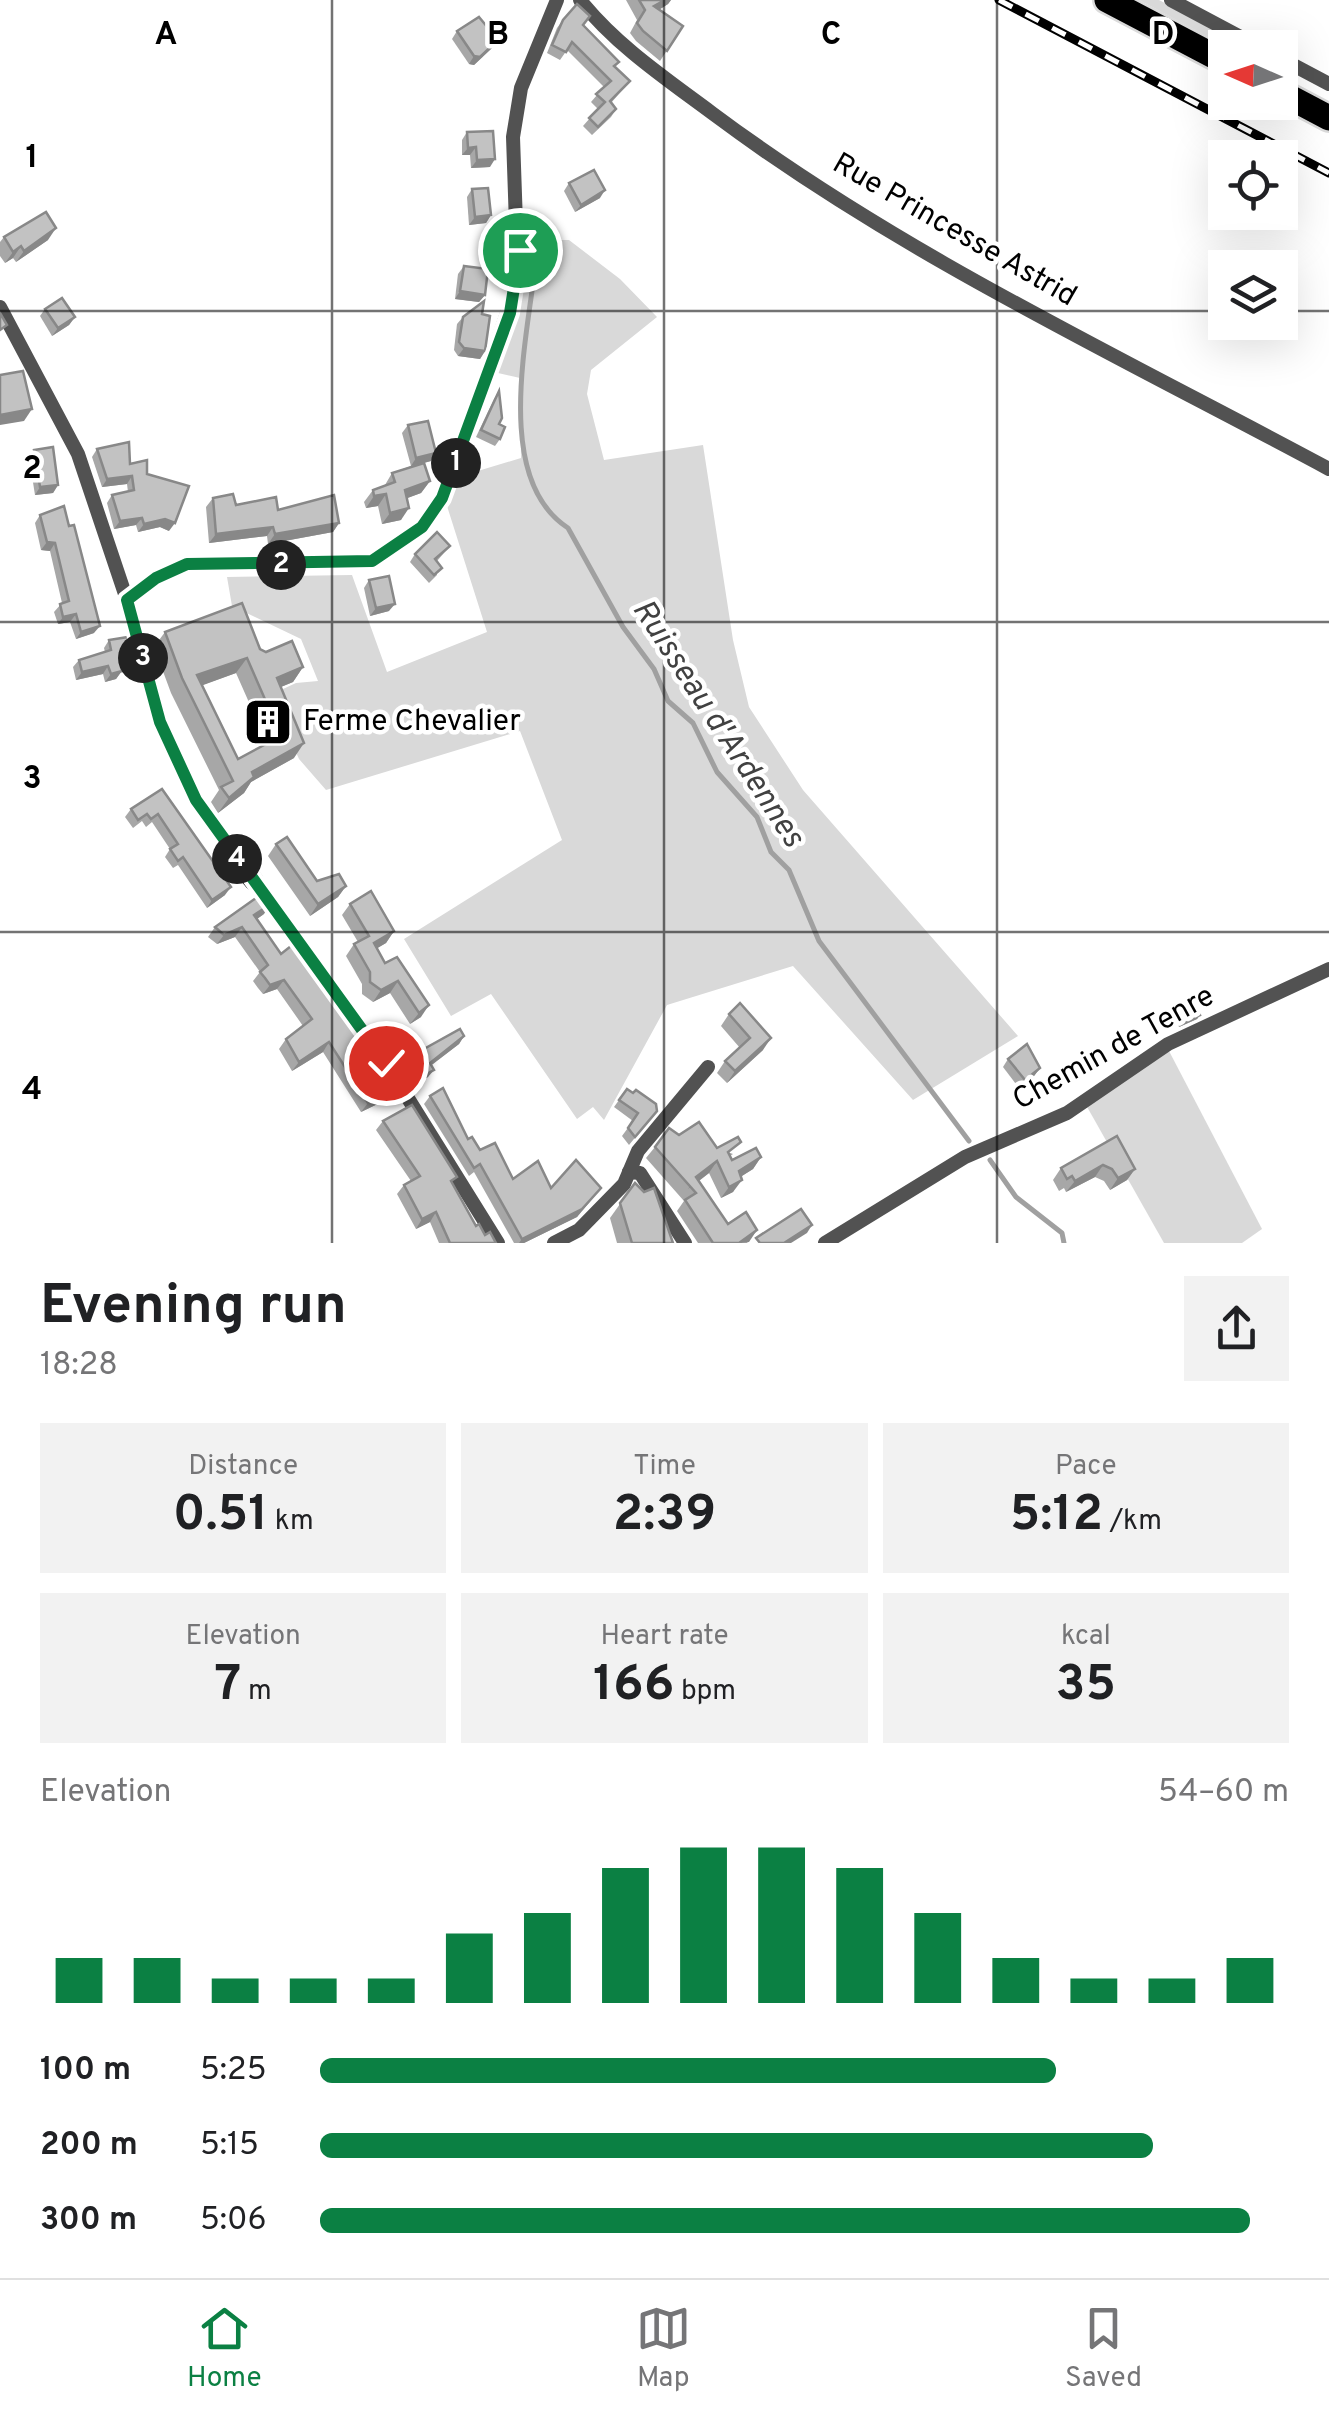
<!DOCTYPE html>
<html lang="en">
<head>
<meta charset="utf-8">
<style>
	body { margin:0; font-family:Overpass,sans-serif; background:#f2f2f2; color:#202124; height:100vh; display:flex; flex-direction:column; font-size:38px; white-space:nowrap }
	* { box-sizing:border-box; margin:0 }
	p { font-size:32px; color:#757577 }
	.icon { flex:none; width:55px; height:55px; fill:none; stroke:currentColor; stroke-width:2; stroke-linecap:round; stroke-linejoin:round }
	.map { position:relative; height:1243px; overflow:hidden }
	.panel { display:flex; flex-direction:column; background:#fff; flex:1 }
	.panel>* { flex:none }
	.needle { width:65px; rotate:273deg }
	.tools { position:absolute; left:1208px; top:30px; display:grid; gap:20px }
	.tools a { display:grid; place-items:center; width:90px; height:90px; border-radius:0px; background:#fff; box-shadow:0 10px 40px #0002; font-size:50px }
	.pin { position:absolute; display:grid; place-items:center; width:85px; height:85px; color:#fff; margin:-42px; border:5px solid #fff; border-radius:50%; box-shadow:0 2px 10px #0007 }
	.km { position:absolute; width:50px; height:50px; margin:-25px; border-radius:50%; background:#222; color:#fff; font-size:28px; line-height:50px; text-align:center }
	.round { display:grid; place-items:center; flex:none; width:105px; height:105px; border-radius:0px; background:#f2f2f2 }
	.headline { display:flex; align-items:center; justify-content:space-between; height:170px; padding:0 40px }
	h1 { font-size:55px; font-weight:700; line-height:75px }
	.figures { display:grid; grid-template-columns:repeat(3,1fr); gap:15px; height:170px; padding:10px 40px }
	.figures div { display:grid; align-content:center; border-radius:0px; background:#f2f2f2; text-align:center }
	.figures b { font-size:50px; font-weight:700 }
	.figures small { font-size:28px; font-weight:400 }
	.figures p { font-size:28px }
	.chart { height:280px; padding:20px 40px }
	.chart p { display:flex; justify-content:space-between }
	.chart svg { width:100%; height:180px; margin-top:10px; stroke:#0b8043; stroke-width:6 }
	ul { padding:0 40px; list-style:none; font-size:32px }
	li { display:grid; grid-template-columns:160px 120px 1fr; align-items:center; height:75px }
	li i { height:25px; border-radius:12px; background:#0b8043 }
	.dock { display:flex; justify-content:space-around; align-items:center; height:140px; border-top:2px solid #e0e0e0; background:#fff; font-size:28px; color:#757577 }
	.dock a { display:grid; justify-items:center; gap:5px }
	.dock .active { color:#0b8043 }
	.map>svg:first-child { display:block }
</style>
</head>
<body>
<div class="map">
<svg width="1329" height="1243" viewBox="0 0 1329 1243">
	<rect width="100%" height="100%" fill="#fff"/>
	<!-- green -->
	<g fill="#d9d9d9">
		<polygon points="1139,0 1159,0 1249,47 1227,47"/>
		<polygon points="533,240 569,240 620,279 657,317 591,370 587,394 604,460 703,445 733,640 749,707 803,790 1018,1036 913,1100 793,966 667,1005 604,1120 593,1107 577,1119 491,994 451,1016 404,939 562,840 520,731 326,790 299,759 270,695 296,683 318,681 301,639 232,606 227,577 352,575 387,672 487,632 447,506 458,477 521,458 520,378 498,373"/>
		<polygon points="1169,1051 1262,1229 1242,1243 1164,1243 1086,1105"/>
	</g>
	<g fill="none" stroke-linecap="round" stroke-linejoin="round">
		<!-- stream -->
		<g stroke="#a0a0a0" stroke-width="5">
			<path d="M538 242C532 321 488 476 568 528L623 627 654 669 668 701 693 723 717 772 757 817 771 852 789 870 819 941 969 1141"/>
			<polyline points="990,1160 1016,1197 1062,1233 1064,1243"/>
		</g>
		<!-- highway casing -->
		<g stroke="#dbdbdb" stroke-width="30">
			<g id="highway">
				<polyline points="1107,0 1225,62"/>
				<polyline points="1280,92 1329,118"/>
			</g>
		</g>
		<!-- street -->
		<g stroke="#525252" stroke-width="14">
			<path d="M580 0C617 46 665 78 712 113 902 255 1121 357 1329 469"/>
			<polyline points="1171,0 1261,48"/>
			<polyline points="1280,58 1329,84"/>
			<polyline points="0,307 78,454 127,600 160,722 196,800 244,869"/>
			<polyline points="127,600 156,578 187,564 373,561 422,527 442,498 518,282 513,137 521,88 557,0"/>
			<polyline points="254,881 386,1063 498,1243"/>
			<polyline points="629,1172 640,1173 685,1243"/>
			<polyline points="554,1243 579,1230 624,1184 638,1151 708,1067"/>
			<polyline points="825,1243 965,1157 1067,1113 1168,1044 1329,969"/>
		</g>
		<!-- secondary -->
		<polyline stroke="#1f1f1f" stroke-width="20" points="244,869 254,881"/>
		<!-- highway -->
		<use href="#highway" stroke="#000" stroke-width="25"/>
		<!-- rail casing -->
		<g stroke="#000" stroke-width="9">
			<polyline id="rail" points="999,0 1329,173"/>
		</g>
		<!-- rail -->
		<use href="#rail" stroke="#fff" stroke-width="5" stroke-dasharray="15" stroke-linecap="butt"/>
	</g>
	<!-- wall -->
	<g fill="#a7a7a7" fill-rule="evenodd">
		<polygon points="626,0 671,0 668,4 659,10 683,26 660,61 636,41 630,33 637,20"/>
		<polygon points="563,20 583,25 619,62 615,67 630,81 611,103 616,109 611,117 592,135 583,126 598,109 591,102 604,87 567,50 560,60 547,53 557,28"/>
		<polygon points="457,31 498,40 492,48 474,65 469,64 452,39"/>
		<polygon points="467,132 490,167 471,168 470,155 462,155 462,140"/>
		<polygon points="569,183 600,198 575,212 564,191"/>
		<polygon points="472,189 491,215 486,223 469,225 467,197"/>
		<polygon points="4,237 48,240 16,262 13,258 5,263 0,256 0,242"/>
		<polygon points="464,266 485,295 479,302 455,299 458,274"/>
		<polygon points="45,309 75,317 69,325 52,336 40,316"/>
		<polygon points="482,314 485,351 480,359 458,356 454,350 457,324 463,317"/>
		<polygon points="499,391 500,439 495,446 476,437 494,399"/>
		<polygon points="408,425 431,461 424,463 430,481 421,493 407,498 401,520 382,524 378,506 366,508 364,502 373,490 385,485 392,473 411,466 402,433"/>
		<polygon points="97,449 130,464 147,474 169,531 160,527 138,532 136,525 114,529 107,503 112,495 128,492 127,484 102,487 92,457"/>
		<polygon points="34,450 58,485 53,493 35,495 29,457"/>
		<polygon points="213,498 236,505 278,510 339,523 333,532 268,544 267,536 209,543 206,507"/>
		<polygon points="64,506 94,633 76,639 70,622 58,624 54,612 62,603 50,551 41,550 35,523 40,515"/>
		<polygon points="450,546 437,561 437,575 429,583 410,562 415,554"/>
		<polygon points="369,580 389,611 370,616 364,588"/>
		<path d="M165 632 260 649 303 667 293 682 281 687 294 758 251 782 244 793 218 813 211 802 219 790 171 693 154 647ZM236 673 267 743 238 759 202 685Z"/>
		<polygon points="109,640 127,668 122,670 116,679 105,682 103,674 76,680 73,667 79,660 105,652 104,648"/>
		<polygon points="162,789 225,895 207,908 178,865 173,868 165,857 170,849 152,822 146,827 142,821 133,828 125,817 131,809"/>
		<polygon points="276,844 317,881 346,886 338,897 310,916 268,856"/>
		<polygon points="350,904 394,931 386,943 377,948 385,963 397,957 421,1017 410,1024 390,993 373,1002 362,994 362,984 346,956 354,944 358,942 342,915"/>
		<polygon points="264,914 257,919 281,954 400,1086 394,1096 361,1112 323,1052 292,1071 279,1049 286,1039 303,1026 277,989 263,994 258,988 253,981 260,972 235,937 217,944 208,937 215,927"/>
		<polygon points="1175,1006 1200,1015 1197,1019 1179,1027 1172,1010"/>
		<polygon points="729,1014 763,1050 727,1083 717,1073 725,1061 740,1048 721,1026"/>
		<polygon points="464,1036 459,1044 431,1065 428,1077 413,1086 396,1058 401,1051 422,1050"/>
		<polygon points="1008,1059 1040,1068 1034,1076 1019,1088 1003,1067"/>
		<polygon points="627,1089 651,1118 629,1145 622,1136 633,1121 614,1107"/>
		<polygon points="430,1096 468,1139 513,1179 551,1188 601,1188 577,1217 524,1243 514,1243 474,1172 469,1176 424,1104"/>
		<polygon points="383,1121 453,1184 476,1226 496,1243 439,1243 430,1222 416,1229 397,1194 404,1185 411,1181 376,1130"/>
		<polygon points="679,1135 733,1154 730,1156 732,1160 761,1157 753,1169 740,1177 733,1192 721,1198 709,1173 699,1181 728,1224 757,1230 747,1243 698,1243 677,1211 684,1201 646,1158 655,1147"/>
		<polygon points="1117,1136 1135,1169 1127,1180 1110,1190 1104,1181 1095,1177 1066,1192 1064,1188 1059,1191 1053,1180 1061,1168"/>
		<polygon points="635,1183 673,1243 617,1243 610,1218"/>
	</g>
	<!-- shaded-wall -->
	<g fill="#888">
		<polygon points="665,0 671,0 668,4 647,17 654,6"/>
		<polygon points="498,40 492,48 474,65 469,64 474,56"/>
		<polygon points="476,147 470,155 462,155 468,148"/>
		<polygon points="495,159 490,167 471,168 477,160"/>
		<polygon points="605,190 600,198 575,212 581,205"/>
		<polygon points="491,215 486,223 469,225 475,217"/>
		<polygon points="56,228 48,240 16,262 24,251"/>
		<polygon points="21,246 13,258 5,263 13,252"/>
		<polygon points="460,291 485,295 479,302 455,299"/>
		<polygon points="75,317 69,325 52,336 58,328"/>
		<polygon points="464,348 485,351 480,359 458,356"/>
		<polygon points="32,409 24,421 0,425 0,415"/>
		<polygon points="436,453 431,461 411,466 416,458"/>
		<polygon points="132,476 127,484 102,487 107,479"/>
		<polygon points="430,481 421,493 397,502 405,490"/>
		<polygon points="58,485 53,493 35,495 40,487"/>
		<polygon points="386,494 378,506 366,508 374,496"/>
		<polygon points="409,508 401,520 382,524 390,513"/>
		<polygon points="142,518 136,525 114,529 120,521"/>
		<polygon points="165,519 175,523 169,531 160,527 138,532 144,524"/>
		<polygon points="339,523 333,532 268,544 275,534"/>
		<polygon points="273,527 267,536 209,543 216,534"/>
		<polygon points="47,542 55,543 50,551 41,550"/>
		<polygon points="395,604 389,611 370,616 376,608"/>
		<polygon points="76,614 70,622 58,624 63,617"/>
		<polygon points="100,626 94,633 76,639 81,632"/>
		<polygon points="247,658 236,673 187,691 197,675"/>
		<polygon points="133,661 127,668 115,671 121,664"/>
		<polygon points="108,666 103,674 76,680 82,672"/>
		<polygon points="303,667 293,682 266,693 277,678"/>
		<polygon points="122,671 116,679 105,682 111,674"/>
		<polygon points="304,743 294,758 251,782 244,793 218,813 229,798 252,772"/>
		<polygon points="346,886 338,897 310,916 318,904"/>
		<polygon points="231,887 225,895 207,908 212,900"/>
		<polygon points="271,904 264,914 248,925 254,915"/>
		<polygon points="242,927 235,937 217,944 224,935"/>
		<polygon points="394,931 386,943 366,955 374,943"/>
		<polygon points="284,980 277,989 263,994 270,985"/>
		<polygon points="398,981 390,993 373,1002 381,990"/>
		<polygon points="429,1005 421,1017 410,1024 419,1013"/>
		<polygon points="1200,1015 1197,1019 1179,1027 1182,1023"/>
		<polygon points="464,1036 459,1044 424,1071 430,1063"/>
		<polygon points="771,1038 763,1050 727,1083 735,1071"/>
		<polygon points="329,1042 323,1052 292,1071 299,1062"/>
		<polygon points="1040,1068 1034,1076 1019,1088 1025,1080"/>
		<polygon points="434,1070 428,1077 413,1086 418,1078"/>
		<polygon points="400,1086 394,1096 361,1112 368,1103"/>
		<polygon points="761,1157 753,1169 731,1183 739,1171"/>
		<polygon points="717,1161 709,1173 688,1189 696,1177"/>
		<polygon points="1103,1165 1095,1177 1066,1192 1075,1181"/>
		<polygon points="1135,1169 1127,1180 1110,1190 1118,1178"/>
		<polygon points="742,1180 733,1192 721,1198 729,1187"/>
		<polygon points="601,1188 577,1217 524,1243 519,1243 522,1239"/>
		<polygon points="436,1212 430,1222 416,1229 422,1219"/>
		<polygon points="812,1225 807,1233 791,1243 784,1243"/>
		<polygon points="757,1230 749,1242 739,1243"/>
	</g>
	<!-- building -->
	<g fill="#c2c2c2" stroke="#888" stroke-width="2.5" fill-rule="evenodd">
		<polygon points="639,0 665,0 654,6 683,26 667,51 643,31 637,23 645,10"/>
		<polygon points="577,4 590,16 583,25 619,62 614,66 630,81 610,101 616,109 598,127 589,118 605,102 596,94 611,81 572,42 566,52 552,45 563,20"/>
		<polygon points="479,17 498,40 480,57 474,56 457,31"/>
		<polygon points="493,131 495,159 477,160 476,147 468,148 467,132"/>
		<polygon points="594,170 605,190 581,205 569,183"/>
		<polygon points="488,188 491,215 475,217 472,189"/>
		<polygon points="46,212 56,228 24,251 21,246 13,252 4,237"/>
		<polygon points="464,266 488,269 485,295 460,291"/>
		<polygon points="62,298 75,317 58,328 45,309"/>
		<polygon points="484,301 482,314 490,316 485,351 464,348 459,342 463,317"/>
		<polygon points="0,313 7,325 0,330"/>
		<polygon points="23,371 32,409 0,415 0,375"/>
		<polygon points="499,391 502,418 499,424 505,427 500,439 481,430"/>
		<polygon points="428,421 436,453 416,458 408,425"/>
		<polygon points="129,442 130,464 147,460 147,474 189,486 175,523 165,519 144,524 142,518 120,521 112,495 134,490 132,476 107,479 97,449"/>
		<polygon points="53,447 58,485 40,487 34,450"/>
		<polygon points="424,463 430,481 405,490 409,508 390,513 386,494 374,496 373,490 395,482 392,473"/>
		<polygon points="233,494 236,505 276,497 278,510 334,495 339,523 275,534 273,527 216,534 213,498"/>
		<polygon points="64,506 69,526 74,525 100,626 81,632 76,614 63,617 60,604 69,601 55,543 47,542 40,515"/>
		<polygon points="437,532 450,546 435,559 442,568 434,575 415,554"/>
		<polygon points="389,576 395,604 376,608 369,580"/>
		<path d="M242 603 260 649 266 652 292 641 303 667 277 678 304 743 252 772 254 777 229 798 221 787 233 781 182 678 165 632ZM247 658 281 736 238 759 197 675Z"/>
		<polygon points="128,637 133,661 121,664 122,671 111,674 108,666 82,672 79,660 111,650 109,640"/>
		<polygon points="162,789 231,887 212,900 183,857 178,861 170,849 178,844 158,814 151,819 147,814 138,820 131,809"/>
		<polygon points="287,837 317,881 339,874 346,886 318,904 276,844"/>
		<polygon points="371,891 394,931 374,943 385,963 397,957 429,1005 419,1013 398,981 381,990 370,982 370,972 354,944 369,936 350,904"/>
		<polygon points="263,893 271,904 254,915 281,954 291,946 400,1086 368,1103 329,1042 299,1062 286,1039 312,1019 284,980 270,985 265,978 260,972 268,965 242,927 224,935 215,927"/>
		<polygon points="1193,999 1200,1015 1182,1023 1175,1006"/>
		<polygon points="740,1003 771,1038 735,1071 725,1061 750,1038 729,1014"/>
		<polygon points="460,1029 464,1036 430,1063 434,1070 418,1078 401,1051 413,1042 422,1050"/>
		<polygon points="1027,1044 1040,1068 1025,1080 1008,1059"/>
		<polygon points="443,1088 468,1139 472,1137 480,1150 495,1143 513,1179 538,1161 551,1188 576,1160 601,1188 582,1209 522,1239 480,1164 474,1168 430,1096"/>
		<polygon points="627,1089 633,1093 636,1090 656,1104 657,1111 635,1137 628,1128 638,1113 619,1100"/>
		<polygon points="412,1105 457,1177 451,1181 476,1226 479,1224 485,1235 490,1232 496,1243 450,1243 436,1212 422,1219 404,1185 420,1176 383,1121"/>
		<polygon points="699,1122 717,1148 738,1137 741,1142 728,1152 732,1160 756,1148 761,1157 739,1171 742,1180 729,1187 717,1161 696,1177 728,1224 746,1212 757,1230 739,1243 713,1243 685,1200 696,1193 655,1147 669,1128 679,1135"/>
		<polygon points="1117,1136 1135,1169 1118,1178 1112,1169 1103,1165 1075,1181 1072,1176 1067,1179 1061,1168"/>
		<polygon points="635,1183 644,1192 654,1188 673,1243 632,1243 620,1203"/>
		<polygon points="801,1209 812,1225 784,1243 760,1243 756,1238"/>
	</g>
	<g fill="none" stroke-linecap="round" stroke-linejoin="round">
		<!-- route casing -->
		<g stroke="#fff" stroke-width="20">
			<polyline id="route" points="386,1063 196,800 160,722 127,600 156,578 187,564 372,561 422,527 442,498 510,313 520,250"/>
		</g>
		<!-- route -->
		<use href="#route" stroke="#0b8043" stroke-width="12"/>
	</g>
	<!-- grid -->
	<path fill="none" stroke="#000" stroke-width="2.5" stroke-opacity="0.55" d="M332 0V1243M664 0V1243M997 0V1243M0 311H1225M1280 311H1329M0 622H1329M0 932H1329"/>
	<!-- icons -->
	<defs>
		<g id="building-square" transform="scale(2.5)"><rect x="-9" y="-9" width="18" height="18" rx="4" fill="#000" stroke="#fff"/><path d="M-4-6H4V6H1V3H-1V6H-4ZM-2.5-4.3h1.7v1.8h-1.7ZM.8-4.3h1.7v1.8H.8ZM-2.5-1h1.7V.8h-1.7ZM.8-1h1.7V.8H.8Z" fill="#fff"/></g>
	</defs>
	<g fill-rule="evenodd">
		<use href="#building-square" x="268" y="722"/>
	</g>
	<g text-anchor="middle" dominant-baseline="central" stroke-width="9" stroke-linejoin="round" paint-order="stroke">
		<!-- street labels -->
		<g font-size="30" fill="#000" stroke="#fff">
			<text transform="translate(954 231) rotate(30)">Rue Princesse Astrid</text>
			<text transform="translate(1114 1049) rotate(-29)">Chemin de Tenre</text>
		</g>
		<!-- poi labels -->
		<g font-size="30" fill="#000" stroke="#fff" text-anchor="start">
			<text x="303" y="722">Ferme Chevalier</text>
		</g>
		<!-- water labels -->
		<g font-size="32" font-style="italic" fill="#414141" stroke="#fff">
			<text transform="translate(717 724) rotate(57)">Ruisseau d'Ardennes</text>
		</g>
	</g>
	<g font-size="32" text-anchor="middle" font-weight="bold" fill="#000" stroke="#fff" stroke-width="9" stroke-linejoin="round" paint-order="stroke">
		<text x="166" y="44">A</text>
		<text x="498" y="44">B</text>
		<text x="831" y="44">C</text>
		<text x="1163" y="44">D</text>
		<text x="32" y="167">1</text>
		<text x="32" y="478">2</text>
		<text x="32" y="788">3</text>
		<text x="32" y="1099">4</text>
	</g>
</svg>
<div class="tools">
<a><svg class="needle" viewBox="-14 -14 28 28"><path d="M0-13l5 13h-10z" fill="#e53935"/><path d="M0 13l5-13h-10z" fill="#757577"/></svg></a>
<a><svg class="icon" aria-label="locate" viewBox="0 0 24 24"><circle cx="12" cy="12" r="6"/><path d="M12 2v4M12 18v4M2 12h4M18 12h4"/></svg></a>
<a><svg class="icon" aria-label="layers" viewBox="0 0 24 24"><path d="M12 4l9 5-9 5-9-5zM3 14l9 5 9-5"/></svg></a>
</div>
<div class="pin" style="left:520px;top:250px;background:#1e9e55"><svg class="icon" aria-label="arrive" viewBox="0 0 24 24"><path d="M6 21V4h12l-3 4 3 4H6"/></svg></div>
<div class="pin" style="left:386px;top:1063px;background:#d93025"><svg class="icon" aria-label="check" viewBox="0 0 24 24"><path d="M5 12l5 5 9-10"/></svg></div>
<b class="km" style="left:456px;top:463px">1</b>
<b class="km" style="left:281px;top:565px">2</b>
<b class="km" style="left:143px;top:658px">3</b>
<b class="km" style="left:237px;top:859px">4</b>
</div>
<section class="panel">
<div class="headline"><div><h1>Evening run</h1><p>18:28</p></div><a class="round"><svg class="icon" aria-label="share" viewBox="0 0 24 24"><path d="M12 15V3M7 8l5-5 5 5M5 13v7h14v-7"/></svg></a></div>
<div class="figures">
<div><p>Distance</p><b>0.51<small> km</small></b></div>
<div><p>Time</p><b>2:39</b></div>
<div><p>Pace</p><b>5:12<small> /km</small></b></div>
</div>
<div class="figures">
<div><p>Elevation</p><b>7<small> m</small></b></div>
<div><p>Heart rate</p><b>166<small> bpm</small></b></div>
<div><p>kcal</p><b>35</b></div>
</div>
<div class="chart"><p><span>Elevation</span>54–60 m</p>
<svg viewBox="0 0 160 44" preserveAspectRatio="none"><path d="M5 44V33M15 44V33M25 44V38M35 44V38M45 44V38M55 44V27M65 44V22M75 44V11M85 44V6M95 44V6M105 44V11M115 44V22M125 44V33M135 44V38M145 44V38M155 44V33"/></svg>
</div>
<ul>
<li><b>100 m</b>5:25<i style="width:76%"></i></li>
<li><b>200 m</b>5:15<i style="width:86%"></i></li>
<li><b>300 m</b>5:06<i style="width:96%"></i></li>
</ul>
</section>
<nav class="dock">
<a class="active"><svg class="icon" aria-label="home" viewBox="0 0 24 24"><path d="M3 11l9-7 9 7M6 9v11h12V9"/></svg>Home</a>
<a><svg class="icon" aria-label="map" viewBox="0 0 24 24"><path d="M3 6l6-2 6 2 6-2v14l-6 2-6-2-6 2zM9 4v14M15 6v14"/></svg>Map</a>
<a><svg class="icon" aria-label="saved" viewBox="0 0 24 24"><path d="M7 4h10v16l-5-4-5 4z"/></svg>Saved</a>
</nav>
</body>
</html>
